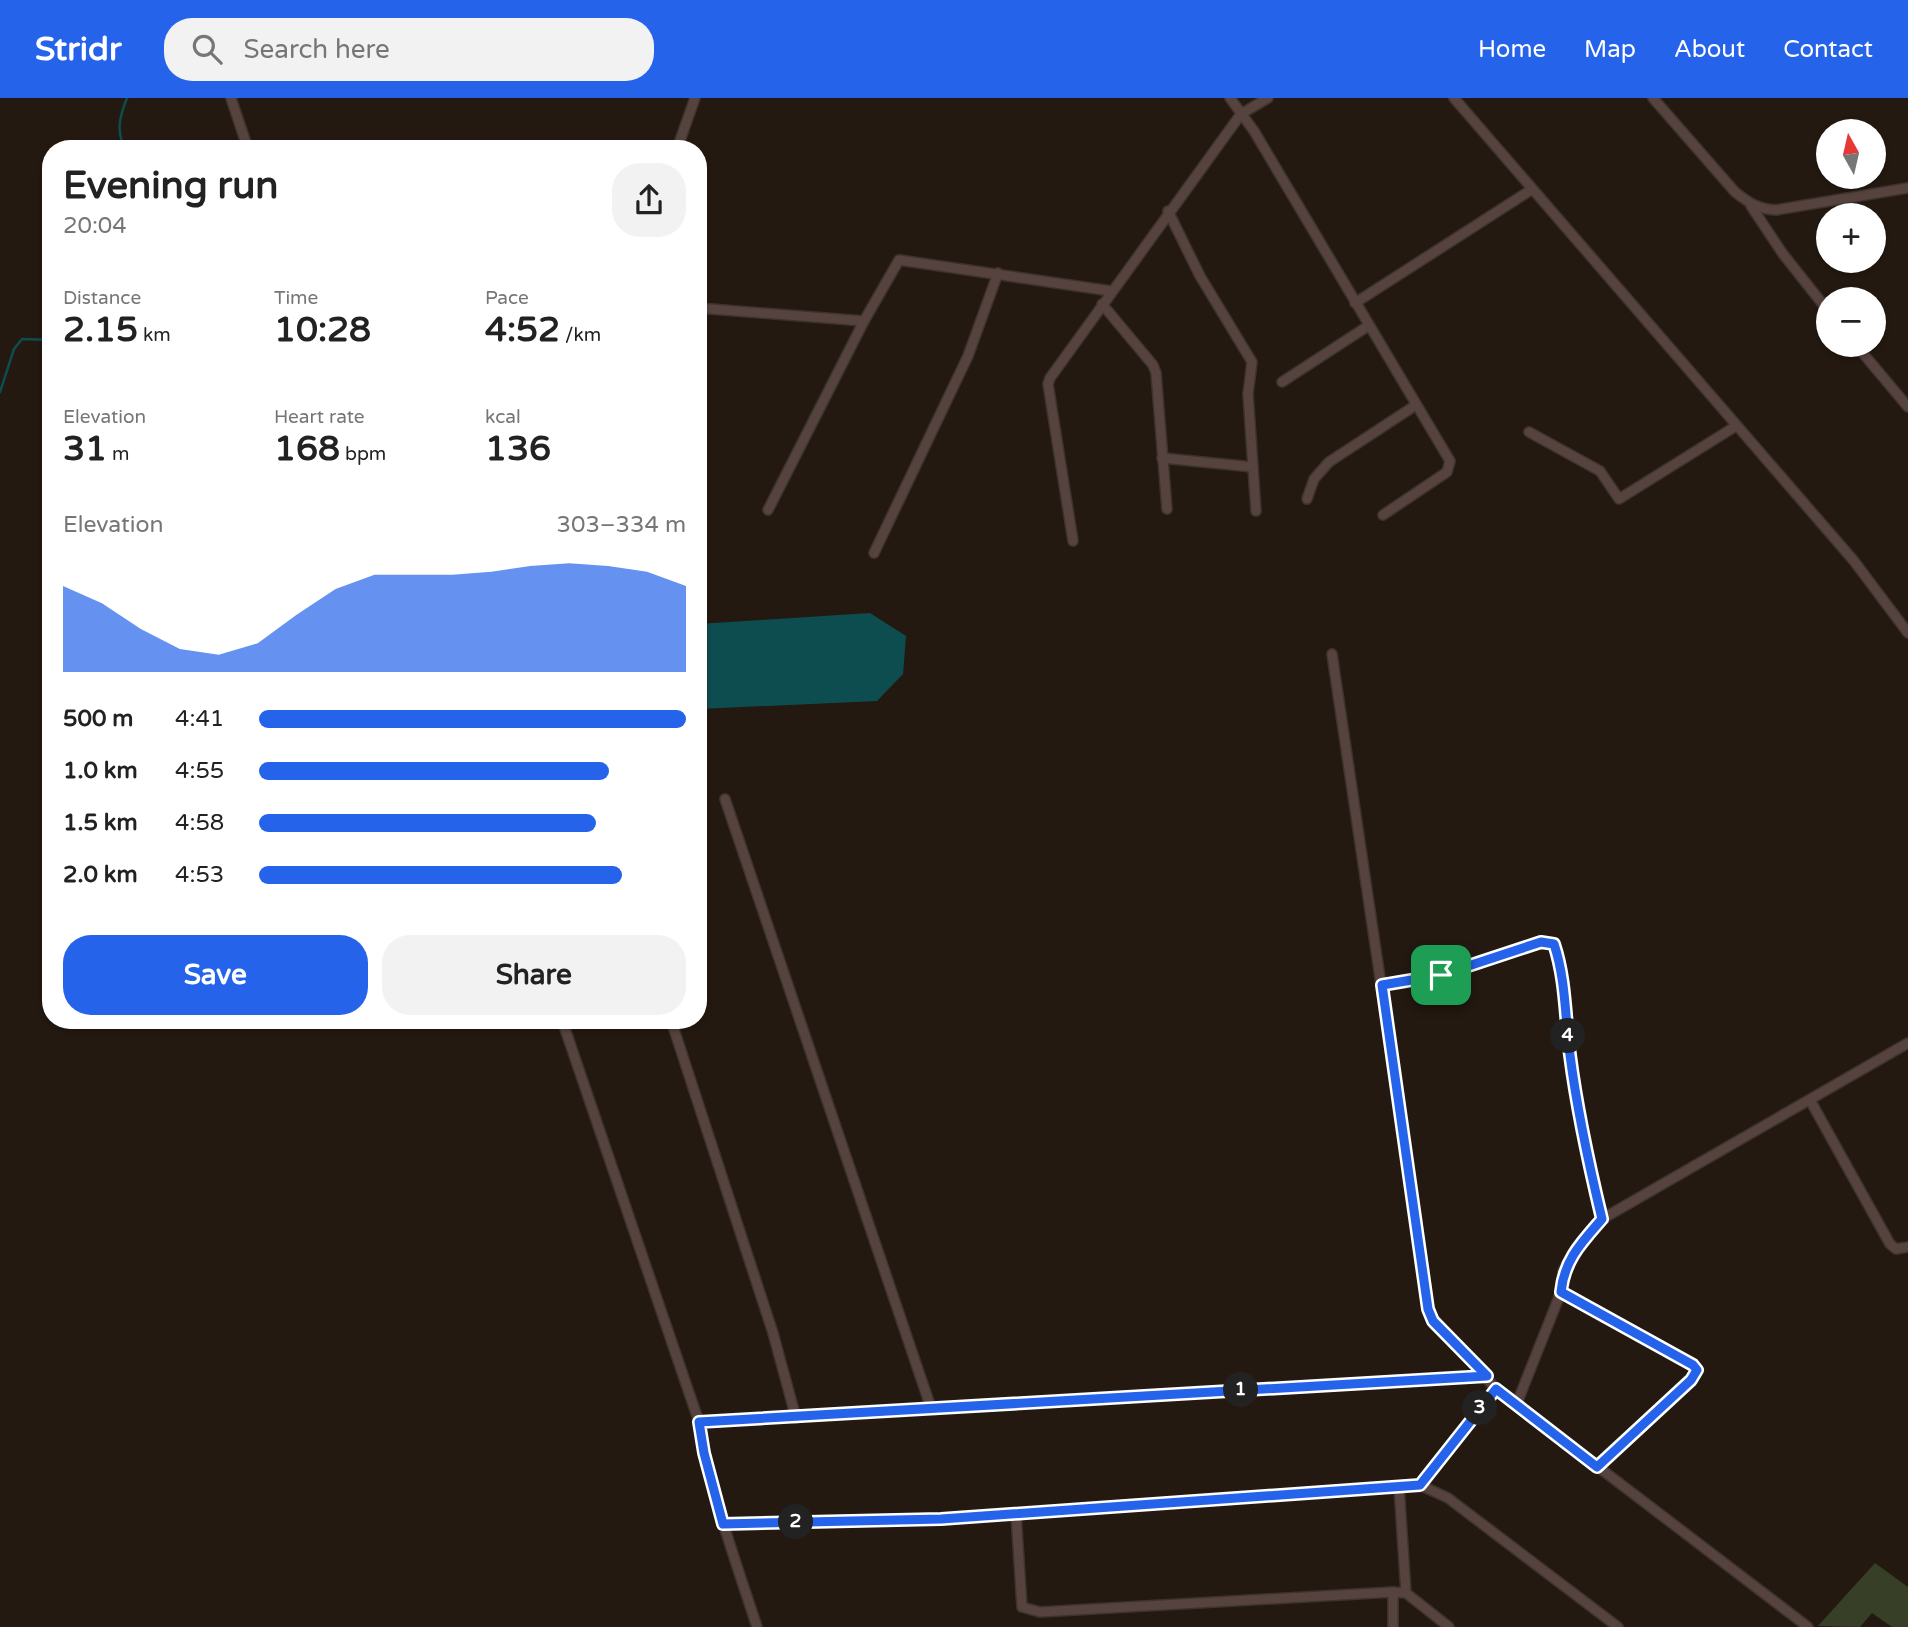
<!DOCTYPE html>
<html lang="en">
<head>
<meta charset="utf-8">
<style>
	body { margin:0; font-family:"Varela Round",sans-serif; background:#f2f2f2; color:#222; height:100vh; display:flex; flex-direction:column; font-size:26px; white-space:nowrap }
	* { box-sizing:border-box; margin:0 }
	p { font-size:23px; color:#767676 }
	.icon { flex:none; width:38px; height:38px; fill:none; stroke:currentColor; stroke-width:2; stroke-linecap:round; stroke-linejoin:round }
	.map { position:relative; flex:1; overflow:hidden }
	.drawer { position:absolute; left:42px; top:42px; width:665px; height:889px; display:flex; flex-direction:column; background:#fff; border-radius:28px; box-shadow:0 2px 5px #0004 }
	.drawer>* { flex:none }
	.needle { width:46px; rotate:352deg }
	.buttons { position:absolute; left:1816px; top:21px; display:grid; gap:14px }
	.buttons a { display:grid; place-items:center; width:70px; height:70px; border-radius:50%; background:#fff; box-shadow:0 2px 5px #0004; font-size:35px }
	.pin { position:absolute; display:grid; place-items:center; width:60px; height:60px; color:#fff; margin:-30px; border-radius:14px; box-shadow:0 4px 10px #0006 }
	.km { position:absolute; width:35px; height:35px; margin:-18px; border-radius:50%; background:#222; color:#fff; font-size:19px; line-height:35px; text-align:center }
	.round { display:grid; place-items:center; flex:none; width:74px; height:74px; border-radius:28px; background:#f2f2f2 }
	.summary { display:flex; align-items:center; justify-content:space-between; height:119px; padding:0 21px }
	h1 { font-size:38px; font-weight:700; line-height:52px }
	.metrics { display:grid; grid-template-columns:repeat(3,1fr); gap:10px; height:119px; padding:7px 21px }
	.metrics div { display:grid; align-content:center }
	.metrics b { font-size:35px; font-weight:700 }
	.metrics small { font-size:19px; font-weight:400 }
	.metrics p { font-size:19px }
	.chart { height:196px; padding:14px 21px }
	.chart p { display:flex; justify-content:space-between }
	.chart svg { width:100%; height:126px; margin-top:7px; fill:#2563eb; opacity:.7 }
	.action { display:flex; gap:14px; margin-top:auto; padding:14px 21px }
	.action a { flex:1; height:80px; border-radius:28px; background:#2563eb; color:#fff; font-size:28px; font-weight:700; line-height:80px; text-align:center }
	.action a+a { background:#f2f2f2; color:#222 }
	ul { padding:0 21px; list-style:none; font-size:23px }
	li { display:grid; grid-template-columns:112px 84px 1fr; align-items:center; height:52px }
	li i { height:18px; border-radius:9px; background:#2563eb }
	header { display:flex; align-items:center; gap:42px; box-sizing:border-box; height:98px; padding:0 35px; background:#2563eb; color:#fff }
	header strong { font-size:33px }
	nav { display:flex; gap:38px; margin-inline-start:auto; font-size:24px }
	.search { width:490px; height:63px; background:#f2f2f2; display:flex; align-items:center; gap:18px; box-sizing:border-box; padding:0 24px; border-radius:28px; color:#767676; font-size:26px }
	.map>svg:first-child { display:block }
</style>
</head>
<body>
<header>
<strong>Stridr</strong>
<div class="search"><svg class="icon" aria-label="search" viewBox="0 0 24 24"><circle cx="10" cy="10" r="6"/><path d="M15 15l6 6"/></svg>Search here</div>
<nav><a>Home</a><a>Map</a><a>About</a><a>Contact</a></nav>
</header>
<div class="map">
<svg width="1908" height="1529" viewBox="0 0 1908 1529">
	<rect width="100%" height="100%" fill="#231911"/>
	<!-- green -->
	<polygon fill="#373f26" points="1875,1465 1908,1489 1908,1529 1892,1529 1872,1515 1860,1529 1818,1528"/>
	<!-- water -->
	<polygon fill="#0e4d4f" points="870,515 906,538 903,576 877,603 698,611 698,526"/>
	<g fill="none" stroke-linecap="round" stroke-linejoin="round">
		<!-- stream -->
		<g stroke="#0e4d4f" stroke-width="2.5">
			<path d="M126 51C115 35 120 17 127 0"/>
			<polyline points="0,294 14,251 22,241 51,242"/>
		</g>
		<!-- minor casing -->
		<g stroke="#3d332b" stroke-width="12">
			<g id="minor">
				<polyline points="231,0 248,51"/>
				<polyline points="1230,0 1254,33 1450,363 1447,374 1383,417"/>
				<polyline points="1454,0 1854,463 1908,535"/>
				<path d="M1653 0 1735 94C1749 105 1758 111 1776 112L1908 90"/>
				<polyline points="677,51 695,0"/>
				<polyline points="1751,108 1783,156 1829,214"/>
				<polyline points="1168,113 1200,178 1252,264 1248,296 1256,413"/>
				<polyline points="1355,205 1531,92"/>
				<polyline points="1102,206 1153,267 1156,275 1167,411"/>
				<polyline points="698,210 864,223"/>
				<polyline points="1856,247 1908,309"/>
				<polyline points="1282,284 1368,228"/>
				<polyline points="1529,334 1600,373 1619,401 1736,328"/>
				<polyline points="1162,360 1253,369"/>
				<polyline points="1307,401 1314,381 1329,364 1416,307"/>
				<polyline points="768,412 864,223 899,162 1111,193"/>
				<polyline points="1073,443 1048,286 1050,280 1241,16 1268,0"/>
				<polyline points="874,455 968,258 998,175"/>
				<polyline points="1332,556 1430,1217 1496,1291 1808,1529"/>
				<polyline points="725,701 931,1310"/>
				<path d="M1382 887 1441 877 1541 844 1554 846C1566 882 1565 920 1570 957 1577 1012 1589 1067 1602 1121"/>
				<path d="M562 922 699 1324C710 1394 735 1461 757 1529"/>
				<polyline points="671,922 773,1235 796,1320"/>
				<polyline points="1810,1002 1890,1146 1896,1151 1908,1149"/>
				<polyline points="1561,1194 1693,1267 1697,1272 1691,1282 1597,1369"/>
				<polyline points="1517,1305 1561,1194 1563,1173 1575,1152 1602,1121 1908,945"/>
				<polyline points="699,1324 1487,1278"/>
				<polyline points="1420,1387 1496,1291"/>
				<polyline points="1399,1388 1406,1495"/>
				<polyline points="1016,1416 1022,1509 1040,1514 1393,1494 1406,1495 1449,1529"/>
				<polyline points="723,1426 941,1421 1420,1387 1448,1400 1618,1529"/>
				<polyline points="1393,1529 1393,1494"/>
			</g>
		</g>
		<!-- minor -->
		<use href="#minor" stroke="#564340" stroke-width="9"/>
	</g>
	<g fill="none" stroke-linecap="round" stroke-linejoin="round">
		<!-- route casing -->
		<g stroke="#fff" stroke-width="14">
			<path id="route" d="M1541 844 1554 846C1566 882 1565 920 1570 957 1577 1012 1589 1067 1602 1121 1582 1144 1564 1162 1561 1194L1693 1267 1697 1272 1691 1282 1597 1369 1496 1291 1420 1387 941 1421 723 1426 704 1355 699 1324 1487 1278 1433 1223 1428 1211 1382 887 1441 877Z"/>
		</g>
		<!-- route -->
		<use href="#route" stroke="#2563eb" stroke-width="9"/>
	</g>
</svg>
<div class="buttons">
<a><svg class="needle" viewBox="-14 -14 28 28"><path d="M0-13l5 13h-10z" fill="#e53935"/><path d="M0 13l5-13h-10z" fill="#767676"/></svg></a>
<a>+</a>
<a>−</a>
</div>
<div class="pin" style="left:1441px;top:877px;background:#1e9e55"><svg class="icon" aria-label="arrive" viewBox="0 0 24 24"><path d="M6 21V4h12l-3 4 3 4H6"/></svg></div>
<b class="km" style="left:1241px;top:1292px">1</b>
<b class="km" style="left:796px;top:1424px">2</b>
<b class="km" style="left:1480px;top:1310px">3</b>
<b class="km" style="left:1568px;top:938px">4</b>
<section class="drawer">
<div class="summary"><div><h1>Evening run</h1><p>20:04</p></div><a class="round"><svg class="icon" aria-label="share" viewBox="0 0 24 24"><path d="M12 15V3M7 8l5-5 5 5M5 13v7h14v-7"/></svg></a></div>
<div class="metrics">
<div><p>Distance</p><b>2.15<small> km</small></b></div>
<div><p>Time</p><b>10:28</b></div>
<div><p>Pace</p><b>4:52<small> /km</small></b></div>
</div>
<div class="metrics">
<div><p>Elevation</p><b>31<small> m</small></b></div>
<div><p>Heart rate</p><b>168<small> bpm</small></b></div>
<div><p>kcal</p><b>136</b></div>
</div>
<div class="chart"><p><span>Elevation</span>303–334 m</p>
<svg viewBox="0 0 160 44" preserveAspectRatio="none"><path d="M0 44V14L10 20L20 29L30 36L40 38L50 34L60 24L70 15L80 10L90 10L100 10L110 9L120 7L130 6L140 7L150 9L160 14V44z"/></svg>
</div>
<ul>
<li><b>500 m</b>4:41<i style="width:100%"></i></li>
<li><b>1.0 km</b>4:55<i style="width:82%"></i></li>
<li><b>1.5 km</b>4:58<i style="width:79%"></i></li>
<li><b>2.0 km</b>4:53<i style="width:85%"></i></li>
</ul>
<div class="action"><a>Save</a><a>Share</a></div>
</section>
</div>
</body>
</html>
